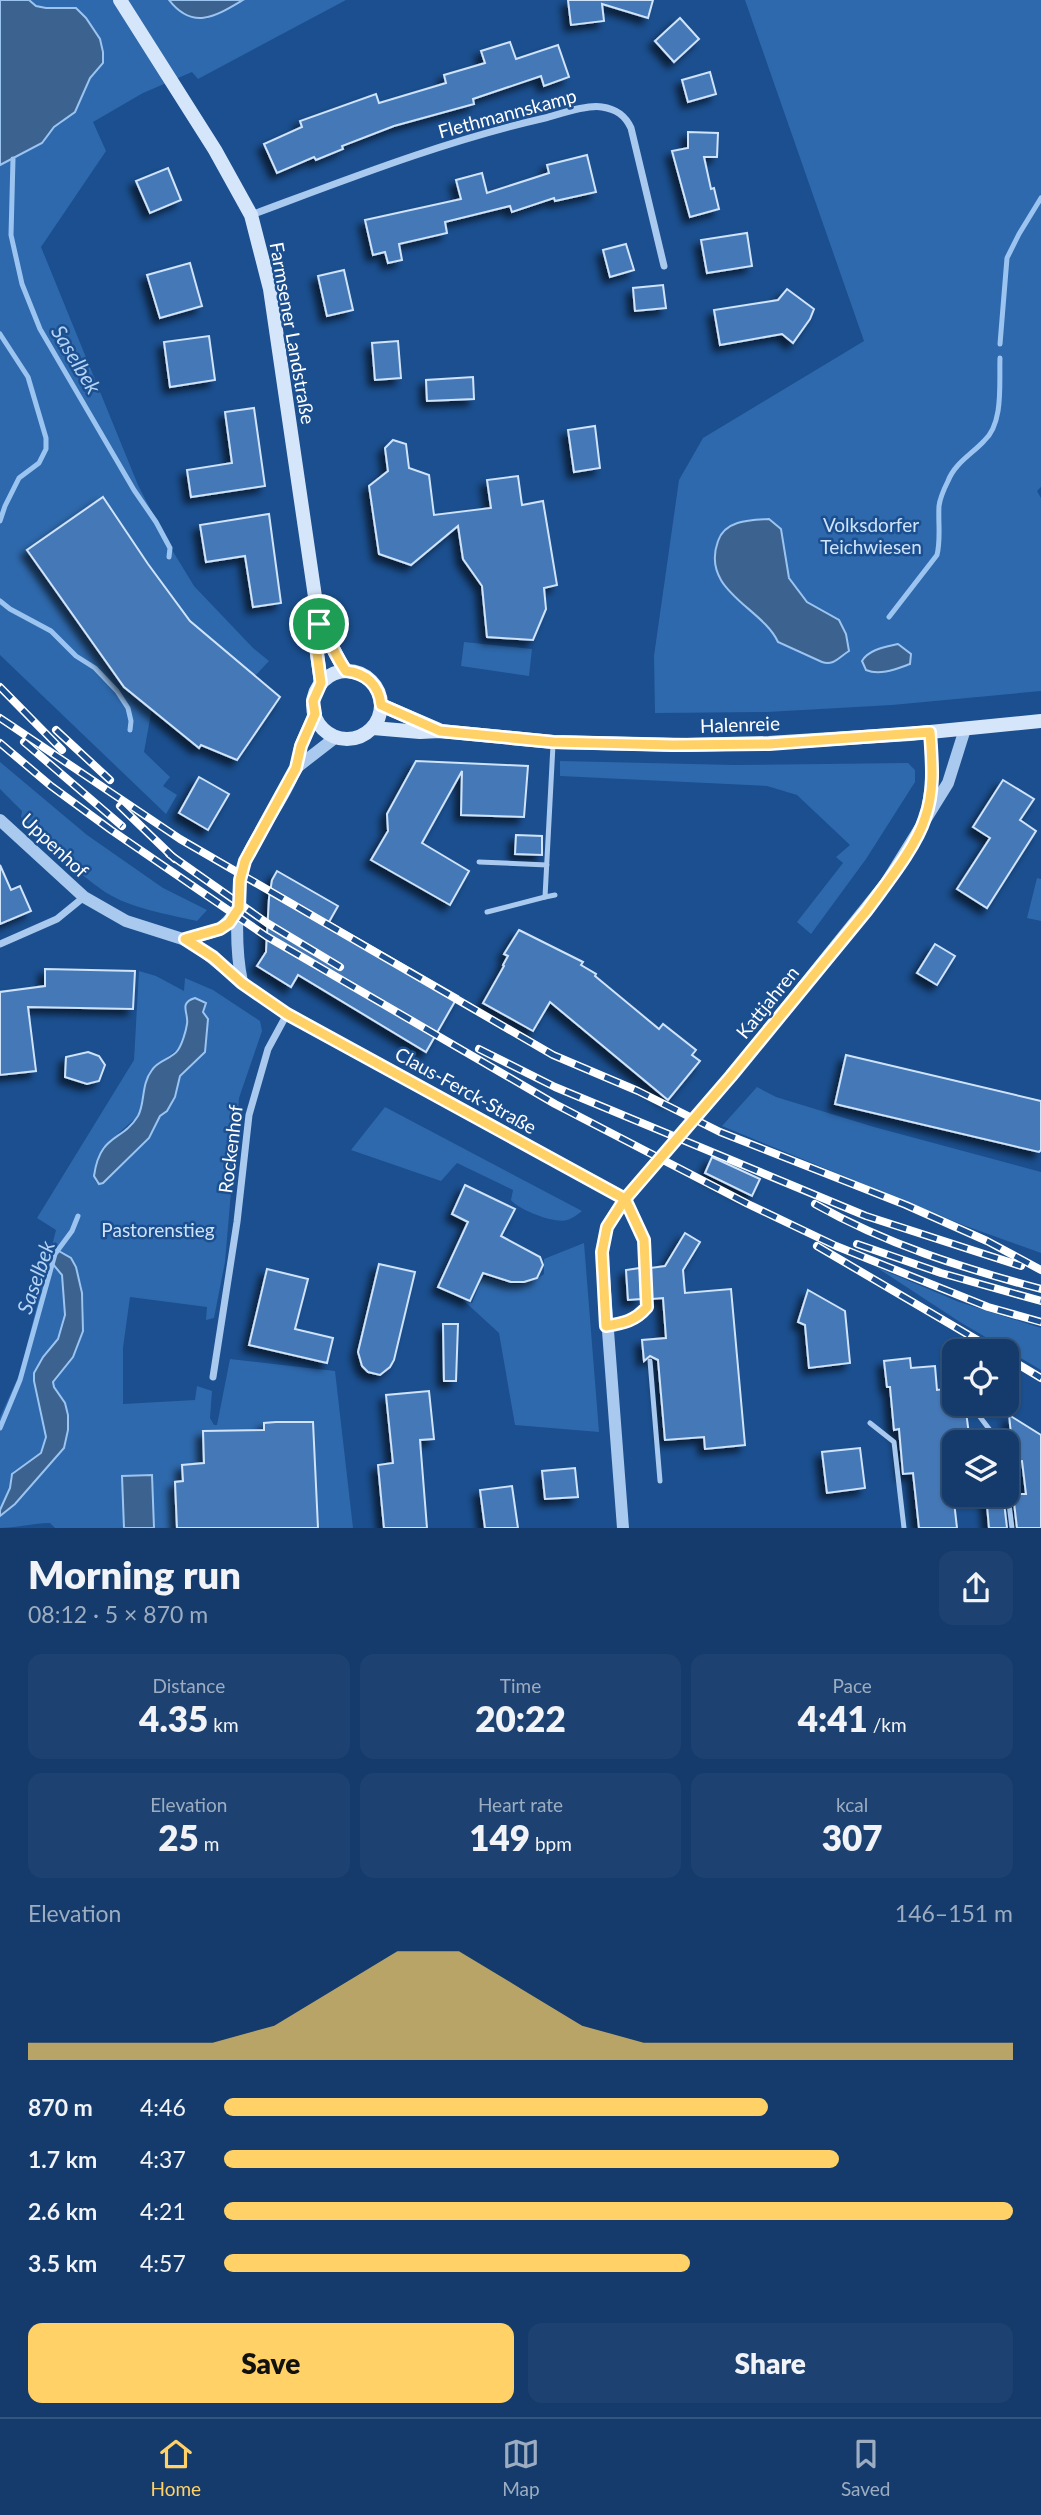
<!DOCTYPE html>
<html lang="en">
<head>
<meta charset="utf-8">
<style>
	body { margin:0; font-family:Lato,sans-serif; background:#1d4271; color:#f1f3f6; height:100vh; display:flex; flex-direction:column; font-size:26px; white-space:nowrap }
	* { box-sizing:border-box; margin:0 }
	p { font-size:23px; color:#9dadc1 }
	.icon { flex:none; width:38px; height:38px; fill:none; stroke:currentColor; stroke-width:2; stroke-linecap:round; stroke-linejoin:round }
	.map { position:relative; height:1528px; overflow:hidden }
	.drawer { display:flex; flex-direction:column; background:#143b6b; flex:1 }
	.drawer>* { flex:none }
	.buttons { position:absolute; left:942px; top:1339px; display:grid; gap:14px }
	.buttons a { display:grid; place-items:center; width:77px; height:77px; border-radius:14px; background:#143b6b; box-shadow:0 2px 5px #0004,0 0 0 2px #33557e; font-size:35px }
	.pin { position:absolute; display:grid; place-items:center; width:60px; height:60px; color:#fff; margin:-30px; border:4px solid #fff; border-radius:50%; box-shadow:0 2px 7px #0007 }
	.round { display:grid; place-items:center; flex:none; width:74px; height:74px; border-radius:14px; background:#1d4271 }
	.head { display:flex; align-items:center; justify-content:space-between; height:119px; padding:0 28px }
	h1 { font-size:38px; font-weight:800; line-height:52px }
	.metrics { display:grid; grid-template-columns:repeat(3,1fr); gap:10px; height:119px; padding:7px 28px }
	.metrics div { display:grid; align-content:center; border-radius:14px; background:#1d4271; text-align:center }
	.metrics b { font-size:35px; font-weight:800 }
	.metrics small { font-size:19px; font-weight:400 }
	.metrics p { font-size:19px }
	.chart { height:196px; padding:14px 28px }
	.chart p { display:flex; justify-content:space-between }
	.chart svg { width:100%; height:126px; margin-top:7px; fill:#ffd166; opacity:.7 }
	.primary-button { display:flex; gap:14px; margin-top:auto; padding:14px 28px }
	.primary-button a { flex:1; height:80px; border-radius:14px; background:#ffd166; color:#111; font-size:28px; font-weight:800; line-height:80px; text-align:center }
	.primary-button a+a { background:#1d4271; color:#f1f3f6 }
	ul { padding:0 28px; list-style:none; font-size:23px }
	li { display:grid; grid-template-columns:112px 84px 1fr; align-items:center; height:52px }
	li i { height:18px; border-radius:9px; background:#ffd166 }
	.tabs { display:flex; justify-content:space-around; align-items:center; height:98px; border-top:2px solid #33557e; background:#143b6b; font-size:19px; color:#9dadc1 }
	.tabs a { display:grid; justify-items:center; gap:4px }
	.tabs .current { color:#ffd166 }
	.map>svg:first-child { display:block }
</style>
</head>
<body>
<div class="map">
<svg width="1041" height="1528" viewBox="0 0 1041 1528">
	<defs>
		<filter id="shadow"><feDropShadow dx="-6" dy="6" stdDeviation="3.5" flood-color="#0009"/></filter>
	</defs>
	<rect width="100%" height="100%" fill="#1b4f8f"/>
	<!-- green -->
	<g fill="#2e69ad" fill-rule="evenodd">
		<polygon points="29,0 169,0 175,7 196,19 207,19 243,0 346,0 198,79 192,72 143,93 93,122 106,151 41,247 138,485 166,540 194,586 253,648 269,661 255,676 78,621 124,687 152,708 144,752 170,777 163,786 177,795 166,814 0,655 0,165 41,143 54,127 62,123 83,96 90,78 103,63 103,52 100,39 86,18 54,8 36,6"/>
		<polygon points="745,0 1041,0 1041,487 1037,491 1041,498 1041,691 892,705 767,712 655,713 654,656 679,480 703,438 864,341"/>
		<polygon points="464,642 532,649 529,676 461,666"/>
		<polygon points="560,761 734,765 908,763 915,770 915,782 866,859 811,934 797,922 843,863 836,857 850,845 797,795 767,786 560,776"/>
		<path d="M0 762 87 835 163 888 207 910 197 921C167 914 132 909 105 892 74 871 48 842 21 817L22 811 0 789Z"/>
		<polygon points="1037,878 1041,879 1041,921 1027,918"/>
		<path d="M139 971 156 976 184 991 185 978 213 990 260 1021 262 1031 239 1098 225 1262 214 1318 206 1320 207 1307 130 1297 123 1348V1404L195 1400 197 1386 212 1391 210 1418 214 1425H217L230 1359 335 1371 353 1528H55L50 1523C33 1523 17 1528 0 1528V1516L15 1504 57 1457 65 1403 54 1387 53 1382C84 1349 94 1299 71 1258L52 1263C70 1278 68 1319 57 1339 50 1355 36 1362 34 1381L47 1431 41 1453 14 1471 10 1477V1488L0 1510V1417L20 1373 56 1230 37 1218 134 1060ZM195 998 206 1003 203 1012 208 1028 205 1052 180 1076 175 1097 167 1111 160 1116 149 1138 103 1183H97L95 1180V1170L103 1147 139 1115 144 1088 166 1058 178 1049 188 1023 185 1013Z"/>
		<polygon points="757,1087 776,1097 874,1127 1041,1172 1041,1253 963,1225 722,1126"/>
		<path d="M385 1107 582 1211C578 1214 572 1219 567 1220 555 1224 519 1210 511 1200L513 1190 457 1163 441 1181 351 1150Z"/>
		<path d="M584 1243 599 1432 515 1425 499 1333 463 1300 472 1303 483 1276C508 1283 522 1290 544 1274V1259Z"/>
		<polygon points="876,1267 959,1302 1041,1328 1041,1370 960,1322"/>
	</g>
	<!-- water -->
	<g fill="#3c6290" stroke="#9cc4f0" stroke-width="2">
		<polygon points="0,0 29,0 36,6 46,8 76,8 86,18 100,39 103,52 103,63 90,78 75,112 54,127 42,143 0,165"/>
		<path d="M169 0H243C216 16 193 31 169 0Z"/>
		<path d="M769 519 781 529 789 578 807 602 839 620 846 634 849 651C839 657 834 666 822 662L778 642C762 607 700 591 718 541 725 520 750 520 769 519Z"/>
		<path d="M898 644 911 654 910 664C896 669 880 676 866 670L862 661C869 649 886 647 898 644Z"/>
		<path d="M195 998 206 1003 203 1012 208 1019 205 1052 180 1076 175 1097 167 1111 160 1116 149 1138 103 1183 99 1184 94 1176C100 1133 122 1142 138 1116 145 1104 141 1084 152 1070 158 1060 172 1059 178 1050 182 1044 186 1031 187 1024 189 1013 178 1003 195 998Z"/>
		<polygon points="57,1250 71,1258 76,1267 82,1293 83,1331 73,1357 53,1382 54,1387 65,1403 68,1415 68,1430 64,1448 15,1504 0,1516 0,1510 10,1488 12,1474 41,1453 46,1437 34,1381 34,1373 43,1357 58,1339 65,1315 62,1275 52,1263"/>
		<polygon points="152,1475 154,1528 124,1528 122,1476"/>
	</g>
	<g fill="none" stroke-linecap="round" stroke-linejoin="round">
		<!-- stream -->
		<g stroke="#9cc4f0" stroke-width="5">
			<polyline points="13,159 11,235 22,284 40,329 134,490 156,522 170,548 169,557"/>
			<polyline points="0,334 28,377 46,438 46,449 39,463 19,478 5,506 0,521"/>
			<polyline points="1000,344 1007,258 1019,234 1041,198"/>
			<polyline points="0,601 10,609 51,631 76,656 95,668 117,691 128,708 131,721 130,730"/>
			<path d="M889 617 937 555C941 539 938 523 939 506 940 498 944 489 948 481 955 463 972 454 984 441 1004 423 999 383 1000 358"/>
			<polyline points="0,1428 20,1380 55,1254 72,1231 78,1216"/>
		</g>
	</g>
	<!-- building -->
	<g fill="#4478b7" stroke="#cfe3fa" stroke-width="2" filter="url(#shadow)">
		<polygon points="568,0 653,0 648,18 602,4 604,21 571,25"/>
		<polygon points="680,18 699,39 674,62 655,41"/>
		<polygon points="510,42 516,59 558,45 569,77 544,86 541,76 473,99 474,104 394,126 342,146 343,149 316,160 314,157 277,173 264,144 302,127 300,121 376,94 379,103 446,83 444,75 485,63 481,51"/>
		<polygon points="710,72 716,94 688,102 682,80"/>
		<polygon points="688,132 718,133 717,157 704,157 711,189 714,188 719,209 690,217 672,151 688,148"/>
		<polygon points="587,155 596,192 555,201 554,198 512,212 510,206 445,222 447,233 399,244 402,260 388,263 385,252 373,255 365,220 461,199 456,180 482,173 487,193 549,173 547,165"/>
		<polygon points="168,168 181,200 150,213 136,181"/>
		<polygon points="747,233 752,266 707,273 701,240"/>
		<polygon points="626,244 634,270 610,277 603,250"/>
		<polygon points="190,263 202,306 160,318 147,275"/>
		<polygon points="344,270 353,310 327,316 318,276"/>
		<polygon points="663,285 666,308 635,311 633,288"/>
		<polygon points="787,289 814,309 810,319 793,343 782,334 720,345 714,310 778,300"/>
		<polygon points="209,336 215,380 170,387 164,342"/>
		<polygon points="398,341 401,378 375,380 372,343"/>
		<polygon points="473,377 474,399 427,401 426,380"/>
		<polygon points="254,408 265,486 191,497 187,470 232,463 225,412"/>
		<polygon points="595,426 600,468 574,472 568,430"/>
		<polygon points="393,440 406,444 409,468 429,475 434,515 491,508 487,480 518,476 522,505 543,501 557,585 544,588 546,609 533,640 487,637 482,586 463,559 458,526 411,565 379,554 369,486 388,471 385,448"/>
		<polygon points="103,497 148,564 190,621 280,697 237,760 201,745 199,748 124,687 27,550"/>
		<polygon points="269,514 281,603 253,607 245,556 206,562 200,525"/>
		<polygon points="416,761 528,766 524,817 461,815 462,771 422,843 469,871 450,905 371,860 388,831 387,814"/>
		<polygon points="199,777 229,794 208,830 179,813"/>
		<polygon points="1003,780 1034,799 1020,820 1036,831 987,908 957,889 990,838 973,827"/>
		<polygon points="516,835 542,836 542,855 515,854"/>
		<polygon points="0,865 11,890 20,886 31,911 0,924"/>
		<polygon points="277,871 338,906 329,922 458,996 426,1052 298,975 291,987 257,966 266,952 269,898 272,880"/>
		<polygon points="519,930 583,962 581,965 596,974 595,976 659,1029 663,1024 696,1050 692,1055 700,1061 668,1100 550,1002 533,1031 483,1003 504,966 503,965 508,956 504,954"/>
		<polygon points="935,944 955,956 937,985 917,973"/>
		<polygon points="45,969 135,971 133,1009 28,1007 36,1071 0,1075 0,992 45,986"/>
		<polygon points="88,1052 99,1056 105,1065 99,1081 87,1084 65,1077 66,1057"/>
		<polygon points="846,1055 1041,1101 1041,1150 1039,1152 835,1104"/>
		<polygon points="712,1157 760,1179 752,1196 705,1173"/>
		<polygon points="465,1185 515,1209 501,1236 540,1257 543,1265 537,1278 524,1282 511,1282 483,1273 470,1301 438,1287 468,1222 452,1214"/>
		<polygon points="685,1233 700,1242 683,1270 685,1293 731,1289 745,1445 705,1449 704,1437 665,1440 658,1360 650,1356 644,1361 642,1340 666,1338 663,1298 652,1299 650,1268 665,1266"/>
		<polygon points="379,1264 415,1272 394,1360 390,1367 380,1375 368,1372 362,1366 358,1352"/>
		<polygon points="640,1268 641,1299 628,1300 626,1270"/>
		<polygon points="267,1269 308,1279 295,1329 333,1338 327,1363 249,1345"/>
		<polygon points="808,1290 845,1311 850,1363 809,1368 805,1325 798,1322"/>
		<polygon points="443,1324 458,1324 456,1381 444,1381"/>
		<polygon points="910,1358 911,1368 935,1366 937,1390 954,1388 954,1404 965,1404 970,1442 954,1442 954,1465 950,1466 957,1528 919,1528 913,1473 903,1474 899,1429 894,1430 890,1387 887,1387 884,1361"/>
		<polygon points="429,1391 434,1439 420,1440 427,1528 384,1528 378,1465 393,1463 386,1395"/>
		<polygon points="1009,1415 1041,1435 1041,1528 1017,1528 1013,1494 1026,1494 1022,1461 1014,1462"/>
		<polygon points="276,1422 313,1422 318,1528 177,1528 175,1482 183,1481 182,1465 204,1463 203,1431 264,1430 264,1423"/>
		<polygon points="860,1448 865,1488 827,1493 822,1452"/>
		<polygon points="575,1468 578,1497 545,1499 542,1471"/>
		<polygon points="512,1486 518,1528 485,1528 480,1490"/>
		<polygon points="986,1494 1003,1494 1007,1528 989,1528"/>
	</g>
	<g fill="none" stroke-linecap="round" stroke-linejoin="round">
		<!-- service -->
		<g stroke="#a9c9ee" stroke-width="5">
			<polyline points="553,745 545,897 555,895"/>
			<polyline points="479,862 547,865"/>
			<polyline points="487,912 545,897"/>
			<path d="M607 1325C625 1323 635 1321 647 1307L644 1240 626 1202"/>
			<polyline points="650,1361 660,1481"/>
			<polyline points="977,1413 999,1442"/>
			<polyline points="870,1423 894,1442 904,1528"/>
			<polyline points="1006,1479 1012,1528"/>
		</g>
		<!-- minor -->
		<g stroke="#a9c9ee" stroke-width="7">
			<path d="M251 215C348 179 444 141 545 118 560 114 588 104 602 107 616 109 625 115 631 128L664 266"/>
			<polyline points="0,944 57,919 84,897"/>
			<polyline points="213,1377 237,1222 249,1115 268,1049 287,1014"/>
		</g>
		<!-- tertiary -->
		<g stroke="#a9c9ee" stroke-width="12">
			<polyline points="296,768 336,737"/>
			<polyline points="927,812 932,779 930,732"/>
			<polyline points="0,820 84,897 126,921 192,942 249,988 287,1014 625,1199"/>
			<path d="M185 939C214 933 221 933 238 908"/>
			<path d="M242 982C235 949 234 880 250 850 264 823 284 799 295 770 299 762 298 752 301 744 305 734 310 724 315 714"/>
			<polyline points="623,1528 602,1252 607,1227 625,1199 731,1076 886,883 948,783 965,729"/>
		</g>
		<!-- secondary -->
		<g stroke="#d6e6fa" stroke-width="14">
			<polyline points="120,0 215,150 251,215 270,289 319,624 315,639 321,683"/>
			<path d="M319 624C330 639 335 656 346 671"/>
			<circle cx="347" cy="705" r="34"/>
			<polyline points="381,705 439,730"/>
			<polyline points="373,728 420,732 440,731 553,742 687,745 769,743 910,734 1041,721"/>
		</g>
		<!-- rail casing -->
		<g stroke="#fff" stroke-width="8">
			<g id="rail">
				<polyline points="0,687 62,750"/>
				<polyline points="0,718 180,839 553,1055 638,1091 720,1132 906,1205 987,1241 1041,1270"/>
				<polyline points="56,730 110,780"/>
				<polyline points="24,742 122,826"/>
				<polyline points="0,743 51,786 111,830 266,936 555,1104 748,1204 836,1246 988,1307 1041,1322"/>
				<polyline points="120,806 175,859"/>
				<polyline points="169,854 267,923 340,967"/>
				<polyline points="479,1049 555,1087 866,1216 1021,1266"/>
				<path d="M815 1204C886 1244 962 1268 1041 1289"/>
				<polyline points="857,1244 941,1273 1041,1301"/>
				<polyline points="817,1246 996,1351"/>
				<polyline points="1006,1357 1041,1378"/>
			</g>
		</g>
		<!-- rail -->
		<use href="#rail" stroke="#1b4f8f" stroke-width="5" stroke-dasharray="16" stroke-linecap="butt"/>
	</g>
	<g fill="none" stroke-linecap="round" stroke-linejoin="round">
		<!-- route casing -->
		<g stroke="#fff" stroke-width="14">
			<path id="route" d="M319 624 315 639 321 683 313 701 315 714 301 746 296 768 245 861 240 880 239 908 229 923 220 929 185 939 213 957 242 983 287 1014 625 1199 607 1227 602 1252 606 1326C624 1323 635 1321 647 1307L644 1240 625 1199 731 1076 867 910C885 885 916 847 925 818 935 791 932 761 930 732L769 744 673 745 553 742 440 731 381 705C379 685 366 673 346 671 335 656 330 639 319 624"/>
		</g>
		<!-- route -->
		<use href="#route" stroke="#ffd166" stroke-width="9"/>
	</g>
	<g text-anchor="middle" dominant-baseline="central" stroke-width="5" stroke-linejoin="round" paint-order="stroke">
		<!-- street labels -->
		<g font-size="19" fill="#fff" stroke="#1b4f8f">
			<text transform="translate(507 113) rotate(-15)">Flethmannskamp</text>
			<text transform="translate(293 333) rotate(80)">Farmsener Landstraße</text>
			<text transform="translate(740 724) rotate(-2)">Halenreie</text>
			<text transform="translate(55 845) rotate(43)">Uppenhof</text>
			<text transform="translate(767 1002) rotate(-51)">Kattjahren</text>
			<text transform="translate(466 1090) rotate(29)">Claus-Ferck-Straße</text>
			<text transform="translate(230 1149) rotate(-83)">Rockenhof</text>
		</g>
		<!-- park labels -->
		<g font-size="19" fill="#cfe3fa" stroke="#1b4f8f">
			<text x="871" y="524">Volksdorfer<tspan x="871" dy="22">Teichwiesen</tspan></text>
			<text x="158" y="1229">Pastorenstieg</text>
		</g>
		<!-- water labels -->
		<g font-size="21" font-style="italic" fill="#b5d3f5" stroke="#1b4f8f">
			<text transform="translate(77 359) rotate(59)">Saselbek</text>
			<text transform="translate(35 1277) rotate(-71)">Saselbek</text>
		</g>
	</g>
</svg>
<div class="buttons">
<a><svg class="icon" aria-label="locate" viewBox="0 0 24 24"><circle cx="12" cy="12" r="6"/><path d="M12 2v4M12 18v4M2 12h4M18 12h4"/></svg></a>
<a><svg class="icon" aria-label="layers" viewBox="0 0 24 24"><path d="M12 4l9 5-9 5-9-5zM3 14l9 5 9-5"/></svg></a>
</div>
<div class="pin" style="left:319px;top:624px;background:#1e9e55"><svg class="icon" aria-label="arrive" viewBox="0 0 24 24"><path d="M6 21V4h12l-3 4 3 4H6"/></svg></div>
</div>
<section class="drawer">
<div class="head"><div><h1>Morning run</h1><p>08:12 · 5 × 870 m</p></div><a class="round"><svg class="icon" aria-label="share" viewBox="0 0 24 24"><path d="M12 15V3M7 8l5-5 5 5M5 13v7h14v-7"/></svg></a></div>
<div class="metrics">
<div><p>Distance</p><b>4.35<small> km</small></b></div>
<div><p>Time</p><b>20:22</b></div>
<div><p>Pace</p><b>4:41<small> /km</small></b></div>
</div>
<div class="metrics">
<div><p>Elevation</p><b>25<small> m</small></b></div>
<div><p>Heart rate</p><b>149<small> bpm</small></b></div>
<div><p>kcal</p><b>307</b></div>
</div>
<div class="chart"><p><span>Elevation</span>146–151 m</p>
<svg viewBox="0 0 160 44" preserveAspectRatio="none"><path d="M0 44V38L10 38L20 38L30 38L40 32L50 19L60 6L70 6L80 19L90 32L100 38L110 38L120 38L130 38L140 38L150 38L160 38V44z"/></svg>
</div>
<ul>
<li><b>870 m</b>4:46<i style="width:69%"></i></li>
<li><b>1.7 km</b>4:37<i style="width:78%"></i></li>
<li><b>2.6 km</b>4:21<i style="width:100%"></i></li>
<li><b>3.5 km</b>4:57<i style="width:59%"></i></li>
</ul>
<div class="primary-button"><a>Save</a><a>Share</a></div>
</section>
<nav class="tabs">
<a class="current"><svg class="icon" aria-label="home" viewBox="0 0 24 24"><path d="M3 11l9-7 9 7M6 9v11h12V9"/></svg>Home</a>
<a><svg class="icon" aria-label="map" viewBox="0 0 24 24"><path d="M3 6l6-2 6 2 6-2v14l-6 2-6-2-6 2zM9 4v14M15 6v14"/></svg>Map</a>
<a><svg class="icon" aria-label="saved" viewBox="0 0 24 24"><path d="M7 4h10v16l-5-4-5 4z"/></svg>Saved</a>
</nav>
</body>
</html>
